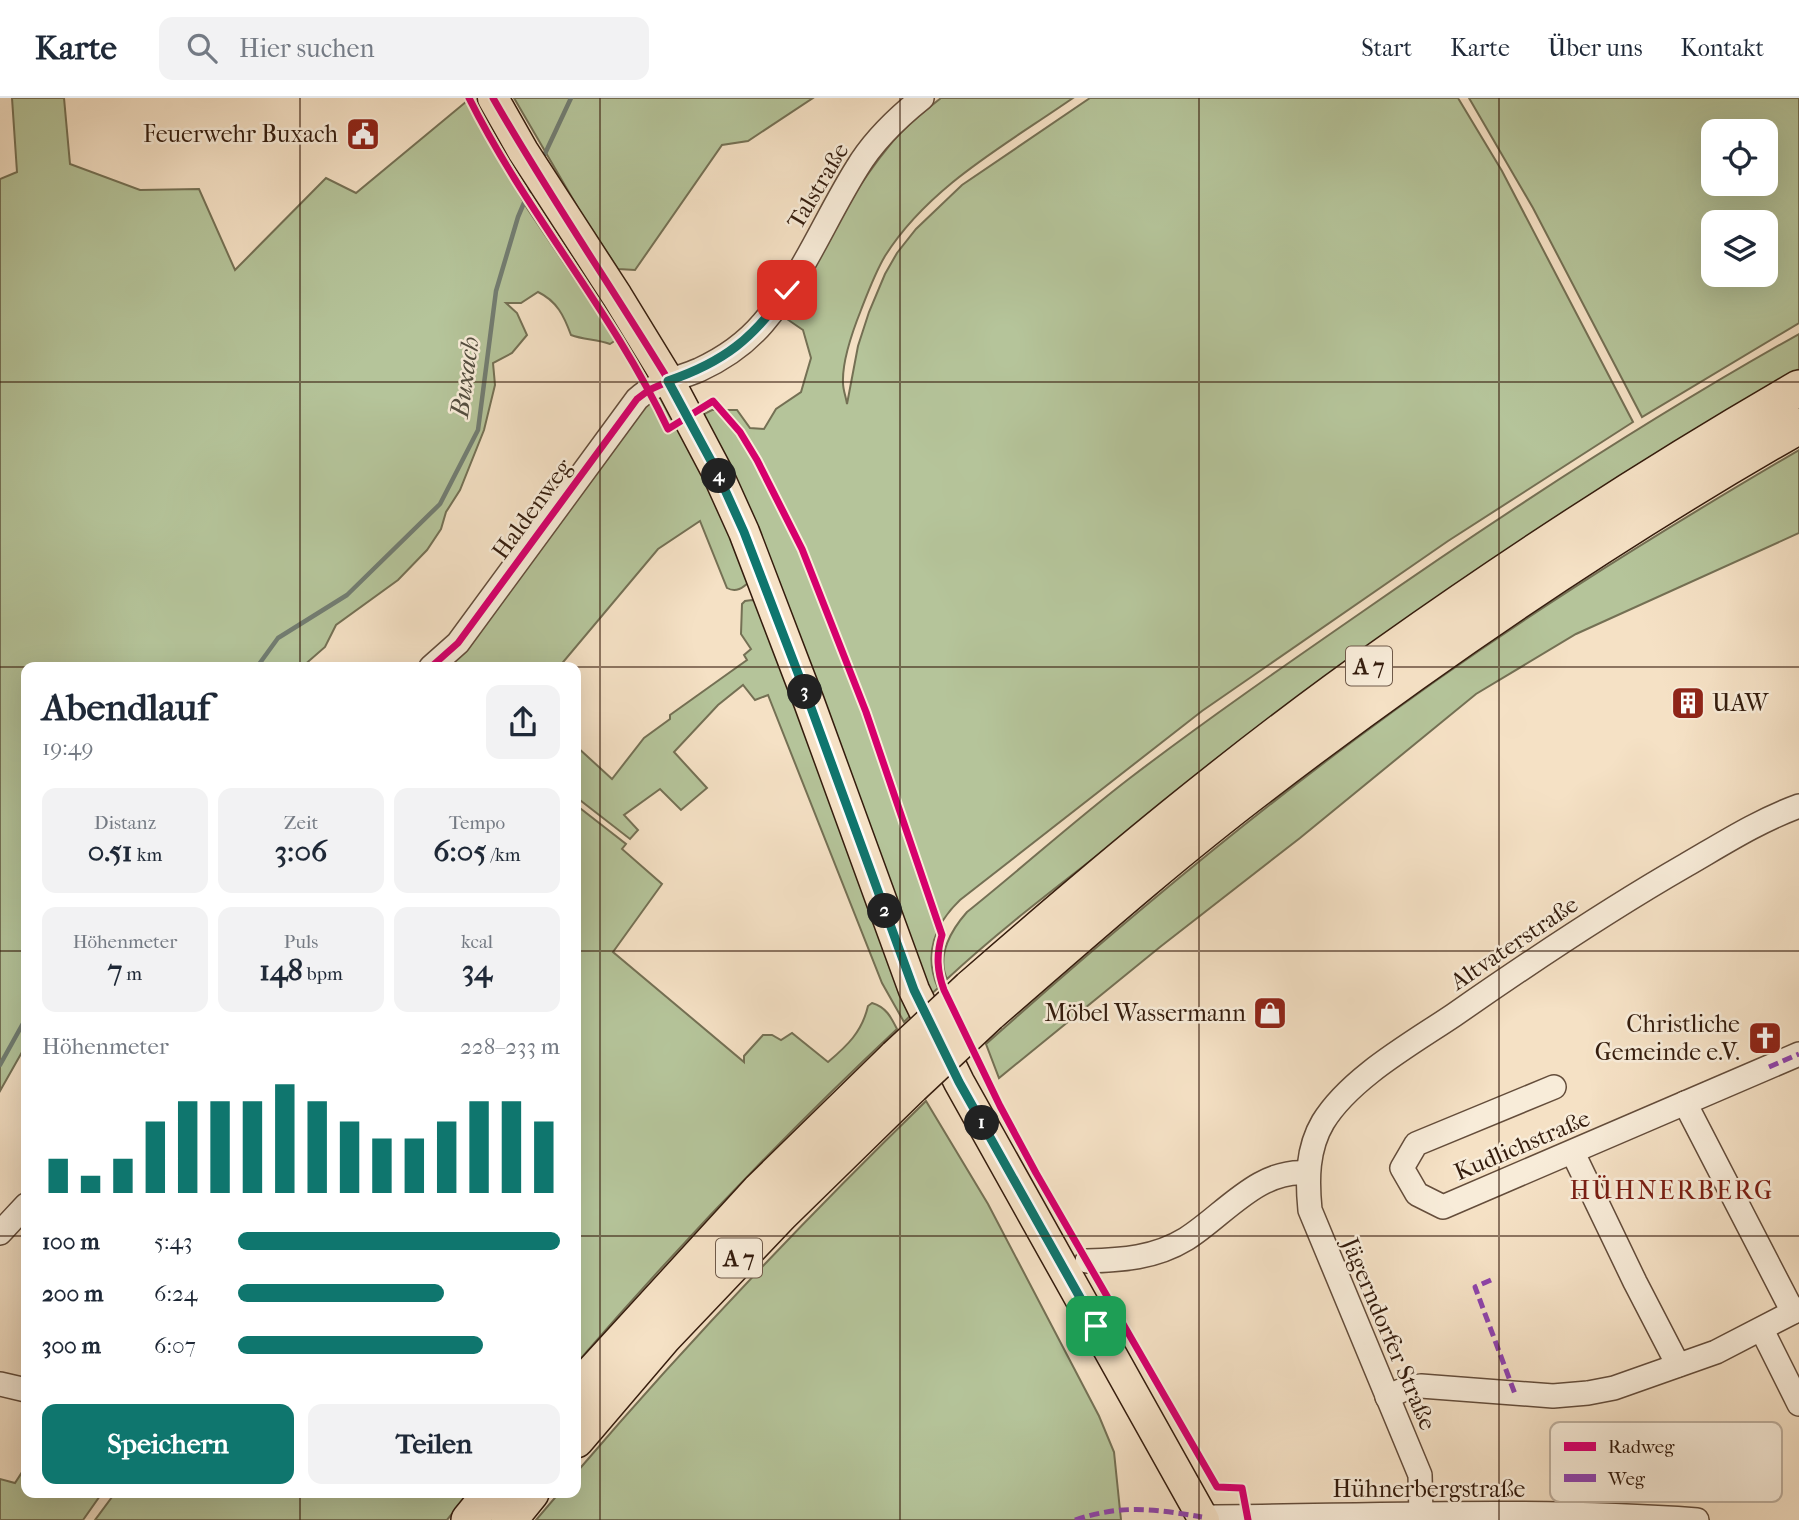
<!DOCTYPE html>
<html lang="de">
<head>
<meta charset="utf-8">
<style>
	body { margin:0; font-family:"IM FELL French Canon",serif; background:#f2f2f3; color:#1f2937; height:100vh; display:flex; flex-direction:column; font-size:26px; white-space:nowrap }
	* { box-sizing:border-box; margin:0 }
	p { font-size:23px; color:#747a83 }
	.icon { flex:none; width:38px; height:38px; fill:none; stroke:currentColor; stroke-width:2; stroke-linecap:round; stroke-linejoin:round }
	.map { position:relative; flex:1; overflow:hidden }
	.sheet { position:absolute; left:21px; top:564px; width:560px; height:836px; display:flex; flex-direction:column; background:#fff; border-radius:14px; box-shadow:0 7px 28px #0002 }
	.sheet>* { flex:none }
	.controls { position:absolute; left:1701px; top:21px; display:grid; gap:14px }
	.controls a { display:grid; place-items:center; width:77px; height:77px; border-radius:14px; background:#fff; box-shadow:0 7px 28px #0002; font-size:35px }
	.pin { position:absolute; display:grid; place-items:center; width:60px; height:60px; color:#fff; margin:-30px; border-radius:14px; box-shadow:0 4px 10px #0006 }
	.km { position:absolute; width:35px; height:35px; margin:-18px; border-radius:50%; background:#222; color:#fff; font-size:19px; line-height:35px; text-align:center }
	.round { display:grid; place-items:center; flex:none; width:74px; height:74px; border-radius:14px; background:#f2f2f3 }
	.overview { display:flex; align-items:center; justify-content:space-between; height:119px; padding:0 21px }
	h1 { font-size:38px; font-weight:700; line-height:52px }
	.stats { display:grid; grid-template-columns:repeat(3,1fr); gap:10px; height:119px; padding:7px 21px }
	.stats div { display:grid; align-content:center; border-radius:14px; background:#f2f2f3; text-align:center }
	.stats b { font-size:30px; font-weight:700 }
	.stats small { font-size:19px; font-weight:400 }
	.stats p { font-size:19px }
	.chart { height:196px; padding:14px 21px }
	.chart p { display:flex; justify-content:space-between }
	.chart svg { width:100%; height:126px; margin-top:7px; stroke:#0f766e; stroke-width:6 }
	.action { display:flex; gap:14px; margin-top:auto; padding:14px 21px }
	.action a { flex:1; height:80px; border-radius:14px; background:#0f766e; color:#fff; font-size:28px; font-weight:700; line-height:80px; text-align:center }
	.action a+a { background:#f2f2f3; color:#1f2937 }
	ul { padding:0 21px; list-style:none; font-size:23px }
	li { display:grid; grid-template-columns:112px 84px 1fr; align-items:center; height:52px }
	li i { height:18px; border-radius:9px; background:#0f766e }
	header { display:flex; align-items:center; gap:42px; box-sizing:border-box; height:98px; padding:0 35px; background:#fff; border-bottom:2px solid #e0e1e3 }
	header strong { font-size:33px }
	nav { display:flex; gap:38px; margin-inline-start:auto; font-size:24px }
	.search { width:490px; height:63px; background:#f2f2f3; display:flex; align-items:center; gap:18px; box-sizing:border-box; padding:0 24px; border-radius:14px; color:#747a83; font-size:26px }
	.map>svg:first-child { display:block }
</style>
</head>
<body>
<header>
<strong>Karte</strong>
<div class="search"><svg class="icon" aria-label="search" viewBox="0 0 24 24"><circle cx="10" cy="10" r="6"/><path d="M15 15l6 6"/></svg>Hier suchen</div>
<nav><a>Start</a><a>Karte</a><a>Über uns</a><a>Kontakt</a></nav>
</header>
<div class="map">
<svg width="1799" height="1422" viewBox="0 0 1799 1422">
	<rect width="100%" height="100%" fill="#f5e1c5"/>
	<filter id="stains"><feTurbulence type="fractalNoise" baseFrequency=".00286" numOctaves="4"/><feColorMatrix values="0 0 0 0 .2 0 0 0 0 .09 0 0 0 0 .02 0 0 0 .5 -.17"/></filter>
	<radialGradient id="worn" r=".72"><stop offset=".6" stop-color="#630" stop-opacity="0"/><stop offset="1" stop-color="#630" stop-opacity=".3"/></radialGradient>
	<!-- green -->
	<g fill="#b5c49a" stroke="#747054" stroke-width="2" fill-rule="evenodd">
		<path d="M12 0H64L70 66 140 92 199 91 235 172 326 80 356 95 467 3 527 110 616 242 610 246C596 241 584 242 571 237 564 218 557 203 538 194L521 205H506L517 215 527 237 512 255 493 265 495 287 484 332 460 392 446 414 441 431 427 452 398 482 336 527 325 549 302 569H26V947L0 993V81L17 74Z"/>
		<polygon points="514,0 813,0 748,43 722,47 635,172 618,171 581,115"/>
		<path d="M941 0H1073C1007 46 929 88 885 158 875 175 868 194 861 212 853 232 842 263 843 285 843 292 846 299 847 306L858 248 869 214 885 176 897 155 916 131 962 87 1090 0H1458L1502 73 1633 324 1448 443 1202 613 960 802C935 826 923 856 938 890L928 899 700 318 712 312H737L750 330 764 331 776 311 801 294 811 260 803 232 784 219C817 162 847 99 889 48 904 29 922 15 941 0Z"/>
		<path d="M1469 0H1799V225L1642 319 1533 110ZM1713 33H1766V86H1713ZM1713 124H1766V177H1713Z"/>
		<path d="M1799 236V271C1564 405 1346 557 1136 727 1072 778 1007 825 947 881 936 857 952 831 967 814 1022 770 1074 723 1130 680 1206 622 1284 568 1362 514 1504 415 1649 320 1799 236Z"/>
		<path d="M656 299 665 300 688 337 750 483C743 490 736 495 727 490L700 423 658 451 559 569H441L622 330Z"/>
		<path d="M1799 352V435L1576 536 1476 596 1300 740 1160 849 999 980 986 946C1106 839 1228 736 1357 640 1498 534 1647 441 1799 352Z"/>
		<polygon points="752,502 757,504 915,913 904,924 882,885 768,597 755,602 743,587 718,607 674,654 707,690 681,712 660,691 624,717 638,732 630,741 576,699 576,648 612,681 644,640 670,621 670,617 747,562 744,557 751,551 741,536 742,506 745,503"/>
		<path d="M576 707 626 746 622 751 662 786 613 854 744 964V958L763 937H772L781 942 792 935 828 964C847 948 862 934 868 908L872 905C886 909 891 919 897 931 784 1037 677 1149 576 1266Z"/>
		<path d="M926 1003 988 1106 1099 1318 1114 1354 1121 1422H536L559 1395H576V1375C687 1245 804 1122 926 1003Z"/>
		<polygon points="26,1368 26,1395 102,1395 83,1422 0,1422 0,1381 15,1385"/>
		<polygon points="115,1395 469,1395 447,1422 95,1422"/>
	</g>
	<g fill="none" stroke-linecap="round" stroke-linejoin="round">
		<!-- stream -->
		<g stroke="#727d72" stroke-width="4.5">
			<polyline points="542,62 571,0"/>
			<polyline points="257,569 278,540 347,497 440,406 478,332 496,193 518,119 532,86"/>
			<polyline points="0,967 26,920"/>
		</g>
		<!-- minor casing -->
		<g stroke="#644d3b" stroke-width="26">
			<g id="minor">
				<path d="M431 569 458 545 637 301C654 285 678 281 699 272 723 261 746 245 763 225 802 180 825 121 857 70 873 43 897 20 922 0"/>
				<polyline points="1554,989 1416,1046 1402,1070 1417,1096 1443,1109 1799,956"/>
				<polyline points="1685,1005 1793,1214"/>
				<polyline points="1573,1055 1635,1184 1678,1267"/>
				<polyline points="0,1135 26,1107"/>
				<path d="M1087 1163C1122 1162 1155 1160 1186 1141 1223 1118 1259 1070 1307 1075"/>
				<polyline points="1762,1232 1799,1306"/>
				<polyline points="0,1286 26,1292"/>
				<polyline points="1387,1299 1407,1290 1421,1288 1553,1298 1588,1295 1614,1290 1716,1254 1799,1211"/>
				<path d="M1421 1417 1420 1377 1310 1112C1307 1082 1307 1051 1323 1024 1350 980 1411 946 1454 917 1530 864 1606 813 1686 767 1724 745 1758 723 1799 708"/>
				<path d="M1202 1419C1367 1418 1533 1410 1697 1422"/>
			</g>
		</g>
		<!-- major casing -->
		<g stroke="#341c0d" stroke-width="33">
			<polyline id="major" points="493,0 523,53 617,198 669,283 716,372 744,434 809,604 914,892 959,984 1204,1422"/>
		</g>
		<!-- highway casing -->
		<g stroke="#341c0d" stroke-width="38">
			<g id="highway">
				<path d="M970 890C1104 773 1241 658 1386 556 1520 461 1657 372 1799 290"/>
				<path d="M989 916C1079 838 1169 758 1264 686 1435 555 1613 434 1799 328"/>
				<polyline points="576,1293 759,1093 896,959"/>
				<polyline points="576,1342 664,1239 781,1116 912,988"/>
				<polyline points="469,1422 491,1395"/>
				<polyline points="509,1422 531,1395"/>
			</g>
		</g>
		<!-- minor -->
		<use href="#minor" stroke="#f8ecd9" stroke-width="23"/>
		<!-- major -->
		<use href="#major" stroke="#f5e1c5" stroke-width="30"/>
		<!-- highway -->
		<use href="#highway" stroke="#f5e1c5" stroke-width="35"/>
		<!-- highway-bridge casing -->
		<g stroke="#341c0d" stroke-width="38" stroke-linecap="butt">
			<g id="highway-bridge">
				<polyline points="896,959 970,890"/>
				<polyline points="912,988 989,916"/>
			</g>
		</g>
		<!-- highway-bridge -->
		<use href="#highway-bridge" stroke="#f5e1c5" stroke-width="35"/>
		<!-- quiet -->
		<g stroke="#8e44ad" stroke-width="5" stroke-dasharray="10 5" stroke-linecap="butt">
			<polyline points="1769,969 1799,956"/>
			<polyline points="1491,1182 1475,1189 1515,1296"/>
			<path d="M1075 1422C1123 1406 1154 1411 1202 1419"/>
		</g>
		<!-- cycleway casing -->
		<g stroke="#f8ecd9" stroke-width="11">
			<g id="cycleway">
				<path d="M469 0C527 116 613 214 668 331L713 303 740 334 757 362 802 451 866 614 942 837C936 857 937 873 944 892L1000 1008 1036 1075 1217 1389 1242 1390 1248 1422"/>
				<path d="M431 569 458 545 637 301 649 292 669 283C611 188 548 96 493 0"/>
			</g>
		</g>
		<!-- cycleway -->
		<use href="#cycleway" stroke="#d6006c" stroke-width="7"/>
	</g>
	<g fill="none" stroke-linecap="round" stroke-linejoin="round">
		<!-- route casing -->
		<g stroke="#fff" stroke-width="14">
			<path id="route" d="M787 192C754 240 724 264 668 283L716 372 744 434 809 604 914 892 959 984 1096 1228"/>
		</g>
		<!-- route -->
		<use href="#route" stroke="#0f766e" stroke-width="9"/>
	</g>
	<!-- grid -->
	<path fill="none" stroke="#341c0d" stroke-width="2" stroke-opacity="0.55" d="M300 0V569M600 0V1422M900 0V1422M1199 0V1422M1499 0V1422M0 284H1799M0 569H26M576 569H1799M0 853H26M576 853H1799M0 1138H26M576 1138H1799M300 1395V1422"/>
	<!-- icons -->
	<defs>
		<g id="civic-square" transform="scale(1.75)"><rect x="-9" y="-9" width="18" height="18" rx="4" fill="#8f2418" stroke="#f8ecd9"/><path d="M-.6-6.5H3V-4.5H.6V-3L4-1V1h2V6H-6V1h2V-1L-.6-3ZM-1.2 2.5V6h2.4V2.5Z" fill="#fff"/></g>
		<g id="building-square" transform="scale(1.75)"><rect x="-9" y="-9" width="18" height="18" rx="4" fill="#8f2418" stroke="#f8ecd9"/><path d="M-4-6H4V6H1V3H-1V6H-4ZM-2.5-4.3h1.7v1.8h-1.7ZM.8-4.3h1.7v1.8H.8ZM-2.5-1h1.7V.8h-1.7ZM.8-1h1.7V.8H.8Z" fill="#fff"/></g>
		<g id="shop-square" transform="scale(1.75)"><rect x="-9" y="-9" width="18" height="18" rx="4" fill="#8f2418" stroke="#f8ecd9"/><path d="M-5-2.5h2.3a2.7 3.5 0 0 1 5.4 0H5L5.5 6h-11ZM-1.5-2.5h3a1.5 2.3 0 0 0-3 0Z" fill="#fff"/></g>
		<g id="church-square" transform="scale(1.75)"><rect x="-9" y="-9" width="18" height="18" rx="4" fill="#8f2418" stroke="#f8ecd9"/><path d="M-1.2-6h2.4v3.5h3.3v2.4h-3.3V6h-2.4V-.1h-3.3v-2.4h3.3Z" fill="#fff"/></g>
	</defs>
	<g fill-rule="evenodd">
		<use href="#civic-square" x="363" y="36"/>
		<use href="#building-square" x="1688" y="605"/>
		<use href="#shop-square" x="1270" y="915"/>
		<use href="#church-square" x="1765" y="940"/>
	</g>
	<g text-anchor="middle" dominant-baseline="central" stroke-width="5" stroke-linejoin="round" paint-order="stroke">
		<!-- shield labels -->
		<g fill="#f8ecd9" stroke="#6f5a4a" stroke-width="2">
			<rect x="1346" y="548.5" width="46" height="39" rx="5"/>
			<rect x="716" y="1140.5" width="46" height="39" rx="5"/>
		</g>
		<g font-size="23" font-weight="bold" fill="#341c0d">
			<text x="1369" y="568">A 7</text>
			<text x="739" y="1160">A 7</text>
		</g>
		<!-- poi labels -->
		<g font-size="24" fill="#341c0d" stroke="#f8ecd9" text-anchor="end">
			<text x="338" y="36">Feuerwehr Buxach</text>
			<text x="1712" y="605" text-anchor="start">UAW</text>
			<text x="1246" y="915">Möbel Wassermann</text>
			<text x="1740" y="926">Christliche<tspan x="1740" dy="28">Gemeinde e.V.</tspan></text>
		</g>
		<!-- street labels -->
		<g font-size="24" fill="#341c0d" stroke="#f8ecd9">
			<text transform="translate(818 88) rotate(-59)">Talstraße</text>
			<text transform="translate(532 411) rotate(-54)">Haldenweg</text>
			<text transform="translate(1514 845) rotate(-34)">Altvaterstraße</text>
			<text transform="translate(1522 1047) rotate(-23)">Kudlichstraße</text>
			<text transform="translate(1389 1236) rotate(67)">Jägerndorfer Straße</text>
			<text x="1429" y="1391">Hühnerbergstraße</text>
		</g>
		<!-- water labels -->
		<g font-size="26" font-style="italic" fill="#534d3f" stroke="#f8ecd9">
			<text transform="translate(465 279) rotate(-82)">Buxach</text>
		</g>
		<!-- neighbourhood labels -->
		<g font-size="26" letter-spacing="2" fill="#7a1f14" stroke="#f8ecd9">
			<text x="1672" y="1092">HÜHNERBERG</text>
		</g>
	</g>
	<!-- legend -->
	<rect x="1550" y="1324" width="232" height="80" rx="10" fill="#f8ecd9" stroke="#bdae9c" stroke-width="2"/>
	<rect x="1564" y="1344" width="32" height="9" fill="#d6006c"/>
	<rect x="1564" y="1376" width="32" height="8" fill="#8e44ad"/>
	<g font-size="19" fill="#341c0d">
		<text x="1608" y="1355">Radweg</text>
		<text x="1608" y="1387">Weg</text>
	</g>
	<rect width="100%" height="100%" filter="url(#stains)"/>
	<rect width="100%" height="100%" fill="url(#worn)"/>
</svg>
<div class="controls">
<a><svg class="icon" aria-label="locate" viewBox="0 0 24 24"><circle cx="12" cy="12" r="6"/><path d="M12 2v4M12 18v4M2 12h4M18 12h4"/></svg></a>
<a><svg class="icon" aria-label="layers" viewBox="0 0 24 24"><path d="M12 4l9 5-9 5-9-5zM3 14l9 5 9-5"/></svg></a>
</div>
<div class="pin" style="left:1096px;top:1228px;background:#1e9e55"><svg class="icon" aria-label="arrive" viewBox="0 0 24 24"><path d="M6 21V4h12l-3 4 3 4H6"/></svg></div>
<div class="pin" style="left:787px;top:192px;background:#d93025"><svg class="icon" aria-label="check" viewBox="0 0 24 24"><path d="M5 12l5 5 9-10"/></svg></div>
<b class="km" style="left:982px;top:1025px">1</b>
<b class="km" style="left:885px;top:813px">2</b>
<b class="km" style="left:805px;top:594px">3</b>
<b class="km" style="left:719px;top:378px">4</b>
<section class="sheet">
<div class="overview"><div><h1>Abendlauf</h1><p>19:49</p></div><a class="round"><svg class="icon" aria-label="share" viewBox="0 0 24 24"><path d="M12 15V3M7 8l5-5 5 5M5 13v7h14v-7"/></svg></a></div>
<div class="stats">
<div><p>Distanz</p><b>0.51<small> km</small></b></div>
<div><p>Zeit</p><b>3:06</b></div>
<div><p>Tempo</p><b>6:05<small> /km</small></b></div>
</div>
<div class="stats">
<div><p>Höhenmeter</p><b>7<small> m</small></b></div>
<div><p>Puls</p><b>148<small> bpm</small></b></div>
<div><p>kcal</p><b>34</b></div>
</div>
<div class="chart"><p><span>Höhenmeter</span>228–233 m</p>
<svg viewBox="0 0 160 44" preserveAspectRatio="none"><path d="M5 44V32M15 44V38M25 44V32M35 44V19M45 44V12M55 44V12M65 44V12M75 44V6M85 44V12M95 44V19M105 44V25M115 44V25M125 44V19M135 44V12M145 44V12M155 44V19"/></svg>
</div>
<ul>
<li><b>100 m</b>5:43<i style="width:100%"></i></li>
<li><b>200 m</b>6:24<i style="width:64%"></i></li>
<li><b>300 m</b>6:07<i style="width:76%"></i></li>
</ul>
<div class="action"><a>Speichern</a><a>Teilen</a></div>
</section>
</div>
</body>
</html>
